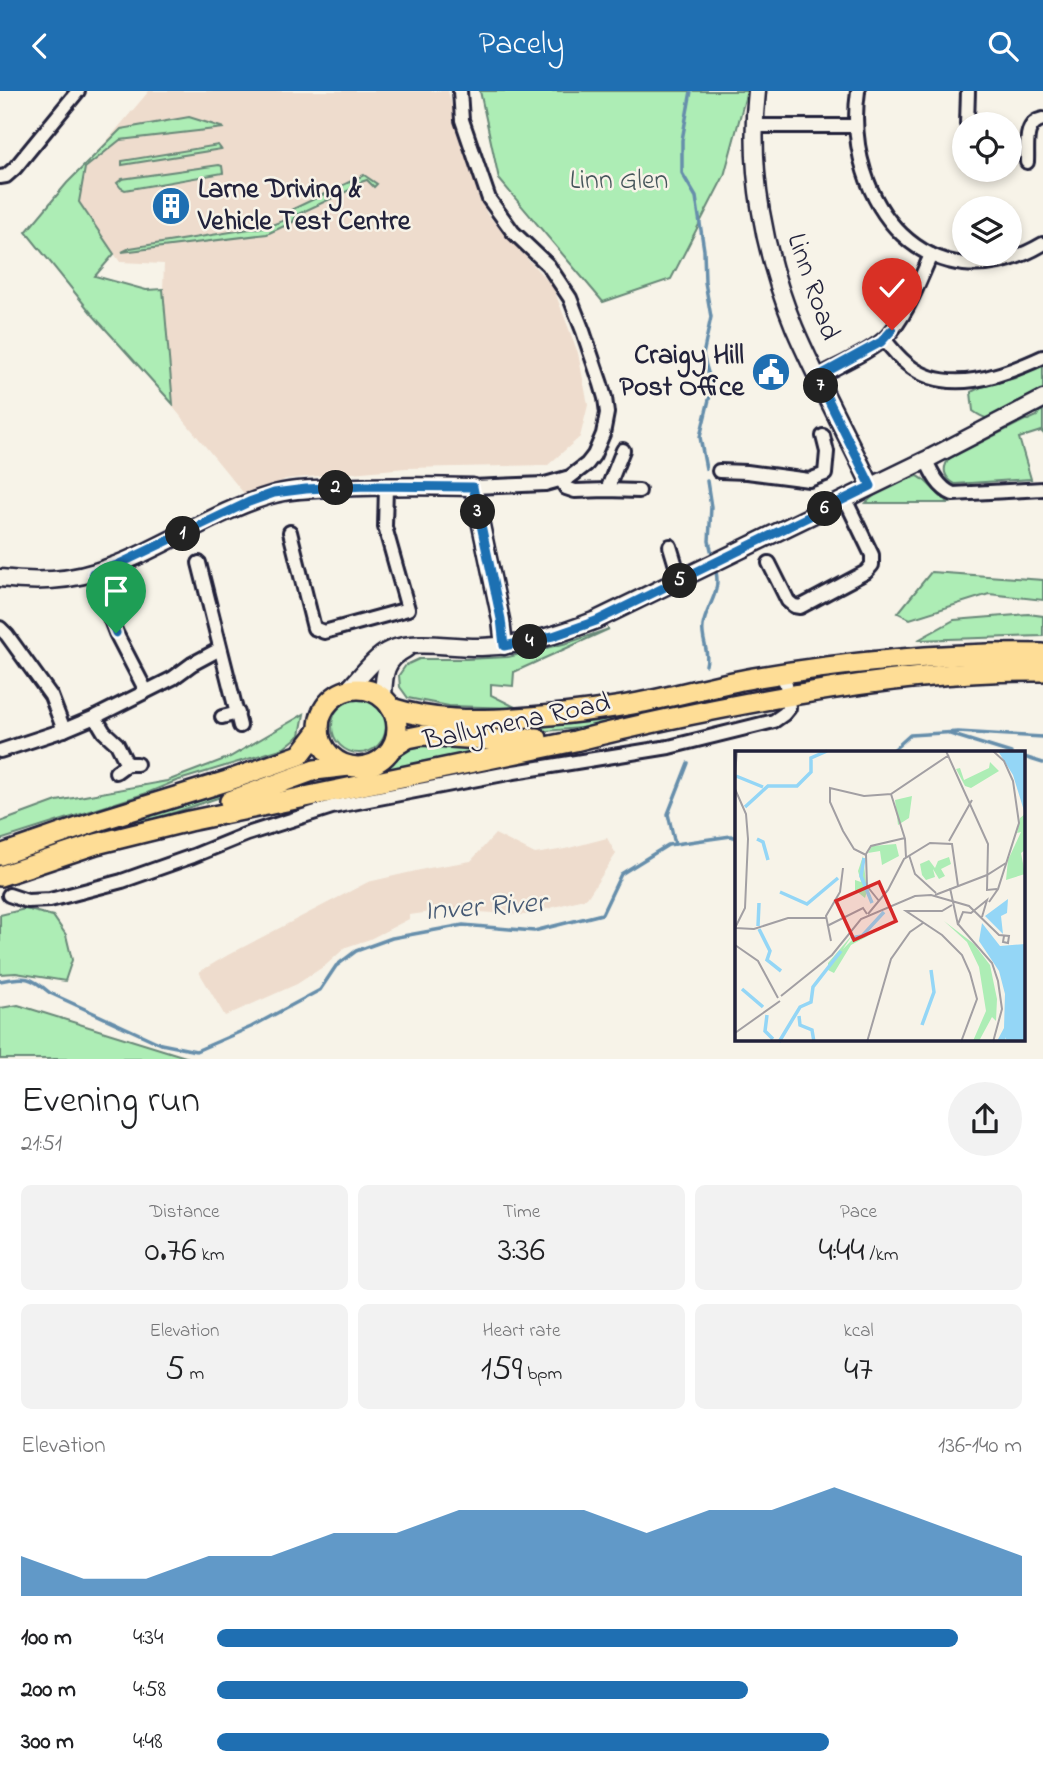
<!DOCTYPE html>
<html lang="en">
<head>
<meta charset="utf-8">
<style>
	body { margin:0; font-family:"Indie Flower",sans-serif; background:#f2f2f2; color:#202124; height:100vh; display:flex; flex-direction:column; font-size:26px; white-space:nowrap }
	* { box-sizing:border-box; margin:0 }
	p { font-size:23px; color:#757577 }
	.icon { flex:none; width:38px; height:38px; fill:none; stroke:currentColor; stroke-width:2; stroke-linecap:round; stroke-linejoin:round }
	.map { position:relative; height:968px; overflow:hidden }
	.side { display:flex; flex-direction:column; background:#fff; flex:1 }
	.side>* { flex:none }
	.fabs { position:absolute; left:952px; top:21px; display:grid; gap:14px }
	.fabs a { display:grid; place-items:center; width:70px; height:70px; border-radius:50%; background:#fff; box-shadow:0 4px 10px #0003; font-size:35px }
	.pin { position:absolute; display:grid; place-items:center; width:60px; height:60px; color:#fff; margin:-72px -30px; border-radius:50% 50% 50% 0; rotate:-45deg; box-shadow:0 0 7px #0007 }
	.pin .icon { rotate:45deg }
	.km { position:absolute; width:35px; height:35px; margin:-18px; border-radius:50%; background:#222; color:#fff; font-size:19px; line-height:35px; text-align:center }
	.round { display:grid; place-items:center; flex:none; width:74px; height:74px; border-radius:37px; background:#f2f2f2 }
	.headline { display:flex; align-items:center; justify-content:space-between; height:119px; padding:0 21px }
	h1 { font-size:38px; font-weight:600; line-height:52px }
	.stats { display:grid; grid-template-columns:repeat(3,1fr); gap:10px; height:119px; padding:7px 21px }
	.stats div { display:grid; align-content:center; border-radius:10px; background:#f2f2f2; text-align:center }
	.stats b { font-size:35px; font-weight:600 }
	.stats small { font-size:19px; font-weight:400 }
	.stats p { font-size:19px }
	.chart { height:196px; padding:14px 21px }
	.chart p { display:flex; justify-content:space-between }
	.chart svg { width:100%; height:126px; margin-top:7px; fill:#1f6fb2; opacity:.7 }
	ul { padding:0 21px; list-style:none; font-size:23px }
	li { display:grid; grid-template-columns:112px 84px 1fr; align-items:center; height:52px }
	li i { height:18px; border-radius:9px; background:#1f6fb2 }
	header { display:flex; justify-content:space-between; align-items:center; height:91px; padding:0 21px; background:#1f6fb2; color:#fff; font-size:32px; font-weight:600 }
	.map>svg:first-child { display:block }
</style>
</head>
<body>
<header><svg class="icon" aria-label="back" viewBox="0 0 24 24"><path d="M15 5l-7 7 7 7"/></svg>Pacely<svg class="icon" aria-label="search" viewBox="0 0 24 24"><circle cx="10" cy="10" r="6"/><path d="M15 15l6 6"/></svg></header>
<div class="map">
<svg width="1043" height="969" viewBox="0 0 1043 969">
	<rect width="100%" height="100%" fill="#f7f3e8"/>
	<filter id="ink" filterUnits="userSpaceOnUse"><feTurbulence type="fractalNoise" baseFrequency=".0143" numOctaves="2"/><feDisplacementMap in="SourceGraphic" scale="14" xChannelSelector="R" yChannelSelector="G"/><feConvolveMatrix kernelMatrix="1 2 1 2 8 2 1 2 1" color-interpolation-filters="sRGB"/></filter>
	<g filter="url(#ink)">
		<!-- built -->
		<g fill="#eedccd">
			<polygon points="149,0 448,0 468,74 487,123 553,196 578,262 588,314 580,346 548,374 406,377 286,388 246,405 173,316 163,198 164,173 120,171 78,110 84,77"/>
			<polygon points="495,743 535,763 565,758 607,747 616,763 587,807 525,824 447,819 409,824 409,828 370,848 346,856 326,874 297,893 225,925 199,881 228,864 368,791 429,777 471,770"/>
		</g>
		<!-- green -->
		<g fill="#adedb5" stroke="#688878" stroke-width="2">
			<polygon points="480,0 747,0 724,85 671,188 603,211 499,88"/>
			<polygon points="189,26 224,37 120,49 85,77 79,111 114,163 95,185 146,199 163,198 173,313 92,223 26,141 67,92 121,38"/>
			<polygon points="218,54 221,58 122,74 122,70"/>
			<polygon points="219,74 222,75 223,82 125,99 121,97 117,92 122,88"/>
			<polygon points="364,84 377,93 374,96 367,89 355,93 356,96 296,124 293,131 267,143 122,161 130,157 269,135 288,128 291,119"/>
			<path d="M1043 271V298C1032 305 1000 326 988 327 983 327 977 323 973 320L971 301 981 296 1015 287Z"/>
			<path d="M1043 319V342L1041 340 1019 347 1031 388 955 393C944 387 941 377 950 367L1025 329H1028L1037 325 1039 321Z"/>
			<path d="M918 385C930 391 936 404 949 412H866C877 399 901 390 918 385Z"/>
			<polygon points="931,481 1043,489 1043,509 989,503 910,528 898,522"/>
			<polygon points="1028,523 1043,525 1043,545 918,549 954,529"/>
			<polygon points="609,538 514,581 513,595 491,593 491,604 517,617 449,615 408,607 400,596 399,584 406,574 419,568 466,568 508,566 567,552"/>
			<circle cx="359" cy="635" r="27"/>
			<polygon points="304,623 300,644 284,657 176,690 147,702 0,749 0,731 57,710 167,690 230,666"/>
			<polygon points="645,624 647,628 580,637 501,644 501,635 598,626"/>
			<polygon points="419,652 483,655 484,664 379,681 397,667 408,655"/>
			<polygon points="263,686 265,691 176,721 121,738 0,778 0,772 82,743"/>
			<polygon points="25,818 53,825 66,844 72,869 65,890 16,882 0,883 0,824"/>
			<polygon points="18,914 192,968 0,968 0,917"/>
		</g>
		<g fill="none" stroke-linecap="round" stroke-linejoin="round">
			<!-- stream -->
			<g stroke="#668eab" stroke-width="3.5">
				<polyline points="691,0 682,49 682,82 696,106 704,159 705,191 711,226 703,264 712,296 700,346 706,378"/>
				<polyline points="707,390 711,416 709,450 712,463"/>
				<path d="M706 574C710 561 701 549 703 535 706 516 721 502 716 481"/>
				<polyline points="950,643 1011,662"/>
				<polyline points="890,662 910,644 958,641 1043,646"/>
				<polyline points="1024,666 1043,672"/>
				<polyline points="675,753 668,723 688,672"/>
				<path d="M0 890C26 885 30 885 50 902L161 953 196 960 251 936 320 899 336 875 356 860 392 847 463 834 534 840 602 823 621 783 668 754 731 745 737 747"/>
			</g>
			<!-- minor casing -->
			<g stroke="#22223b" stroke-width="18">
				<g id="minor">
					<polyline points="460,0 462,29 489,108 513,141 548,174 570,207 583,240 601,293 605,307 607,322 603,343 594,364 587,373 570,386 545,393 473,396"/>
					<path d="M858 0C842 111 929 220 1043 153"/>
					<polyline points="967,33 968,0"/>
					<polyline points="754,35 856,35"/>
					<path d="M1027 71C1028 55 1023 32 1043 28"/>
					<polyline points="0,86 6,85 15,77 78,0"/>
					<path d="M884 248C891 257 898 266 907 273 946 306 1002 285 1043 266"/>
					<path d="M817 286C835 276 874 259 887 245 907 225 919 190 931 164"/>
					<path d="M926 369C932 383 939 397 953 403L1043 398"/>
					<polyline points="719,380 747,381 809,389 825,383 827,361 823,345"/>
					<polyline points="562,390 566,397 575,400 607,399 639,400"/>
					<polyline points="607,399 623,359"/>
					<polyline points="290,441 314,537 324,541 408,518 385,436 386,395"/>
					<polyline points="670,455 676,475 682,488"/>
					<polyline points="199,472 240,635"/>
					<polyline points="769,472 788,510 794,515 800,516 866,481 872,474 872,464 845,408"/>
					<polyline points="93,482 116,542 146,600"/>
					<polyline points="0,537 7,544 51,605 64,639"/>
					<polyline points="95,626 104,641 117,653 127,673"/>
					<polyline points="222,626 238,622"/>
					<polyline points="0,660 64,639 95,626 173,587 192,573 220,558"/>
					<polyline points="116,681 127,673 137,673"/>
					<polyline points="9,804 27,810 50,809 122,790 193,765 247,743 332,716 514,681 669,656 774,630 784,623 789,617 786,594 782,582"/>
				</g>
			</g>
			<!-- tertiary casing -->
			<g stroke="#22223b" stroke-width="21">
				<g id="tertiary">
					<path d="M757 0C748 79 764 163 794 236 817 290 846 342 871 395"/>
					<path d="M0 487C32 491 64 491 95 481 156 463 209 422 271 404 290 398 313 398 334 397 380 395 426 395 473 396L501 529 504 555"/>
					<path d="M347 600C358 589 375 565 390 559 417 548 452 557 481 556 522 555 558 544 596 529L926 369 1043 308"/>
					<path d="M383 607C384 585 383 570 406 558"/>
				</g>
			</g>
			<!-- trunk casing -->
			<g stroke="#22223b" stroke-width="24">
				<g id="trunk">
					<circle cx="358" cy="637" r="39"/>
					<path d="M391 617C432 630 475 630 517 627 556 624 595 620 633 613 673 606 713 594 753 587 848 571 946 561 1043 563"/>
					<polyline points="392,657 408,647 423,644 493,649 537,647"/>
					<polyline points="230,710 315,679 349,675"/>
					<polyline points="0,764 101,729 227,690 300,664 319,639"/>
					<path d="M0 785 96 753 189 730 575 650C649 631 724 616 799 603 880 589 961 579 1043 580"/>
				</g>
			</g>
			<!-- minor -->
			<use href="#minor" stroke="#f7f3e8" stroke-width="12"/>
			<!-- tertiary -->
			<use href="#tertiary" stroke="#f7f3e8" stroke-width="16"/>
			<!-- trunk -->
			<use href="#trunk" stroke="#fedd96" stroke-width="19"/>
		</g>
	</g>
	<g fill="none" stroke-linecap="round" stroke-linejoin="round" filter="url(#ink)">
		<!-- route casing -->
		<g stroke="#fff" stroke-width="14">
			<polyline id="route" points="116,542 93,482 117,474 249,411 274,402 306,398 366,395 473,396 501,528 504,555 553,545 596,530 871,395 817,286 881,251 892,239"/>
		</g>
		<!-- route -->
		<use href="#route" stroke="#1f6fb2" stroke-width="9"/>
	</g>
	<!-- icons -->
	<defs>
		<g id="building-disc" transform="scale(2.0125)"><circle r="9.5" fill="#1f6fb2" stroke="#f7f3e8"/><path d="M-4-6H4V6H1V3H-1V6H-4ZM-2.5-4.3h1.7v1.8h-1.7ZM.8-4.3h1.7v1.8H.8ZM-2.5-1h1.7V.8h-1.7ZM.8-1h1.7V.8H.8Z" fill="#fff"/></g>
		<g id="civic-disc" transform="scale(2.0125)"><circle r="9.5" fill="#1f6fb2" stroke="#f7f3e8"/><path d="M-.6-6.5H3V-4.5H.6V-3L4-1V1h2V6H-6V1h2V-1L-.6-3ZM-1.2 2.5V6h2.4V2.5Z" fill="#fff"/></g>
	</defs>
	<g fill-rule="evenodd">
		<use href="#building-disc" x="171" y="115"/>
		<use href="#civic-disc" x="771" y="281"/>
	</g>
	<g text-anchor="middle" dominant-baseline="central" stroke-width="5" stroke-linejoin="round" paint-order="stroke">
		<!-- park labels -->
		<g font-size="28" fill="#45555a" stroke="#f7f3e8">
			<text x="619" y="90">Linn Glen</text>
		</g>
		<!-- poi labels -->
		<g font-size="28" font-weight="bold" fill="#22223b" stroke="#f7f3e8" text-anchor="start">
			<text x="198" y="99">Larne Driving &amp;<tspan x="198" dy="32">Vehicle Test Centre</tspan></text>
			<text x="744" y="265" text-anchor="end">Craigy Hill<tspan x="744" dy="32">Post Office</tspan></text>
		</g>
		<!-- street labels -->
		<g font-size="28" fill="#22223b" stroke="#f7f3e8">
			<text transform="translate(812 196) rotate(71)">Linn Road</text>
			<text transform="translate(517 632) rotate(-12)">Ballymena Road</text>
		</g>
		<!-- water labels -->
		<g font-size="30" font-style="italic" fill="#445873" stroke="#f7f3e8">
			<text transform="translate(485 817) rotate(-4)">Inver River</text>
		</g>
	</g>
	<!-- overview -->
	<g transform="translate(735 660)">
		<rect width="290" height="290" fill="#f7f3e8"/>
		<path d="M255 11 264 20 236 37 230 35 221 18 225 17 229 29 254 17ZM177 45 174 67 163 74 160 49ZM290 63V99L286 102 290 123 271 129 273 109 286 81 282 82 285 67ZM161 93 164 105 147 114 145 100 133 102 137 95ZM128 105 132 140 130 147 120 139V129L126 131 123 120ZM214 106 216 113 206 118 210 125 204 128 198 118 200 126 191 129 187 124 185 113 194 109 200 117 203 110ZM209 170 239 193 255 214 262 248 261 270 257 266 244 290H238L251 260 244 216 232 191ZM118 183 108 198 119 187 133 185 116 194 99 222 93 219V212Z" fill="#adedb5"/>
		<path d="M263 0H290V63L278 24ZM273 148 272 162 266 165 268 183 250 165ZM247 172 265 195 290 193V290H272L270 286 271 290H262L269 277 270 243 264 220 244 190Z" fill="#94d6f6"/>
		<path fill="none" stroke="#94d6f6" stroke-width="3.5" d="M1 25 28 36M10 56 33 35H62L76 21V7L92 0M22 88 28 91 33 109M129 107 126 125 137 152M45 141 72 153 103 127M23 175 24 152M24 178 35 200 32 209 46 220M116 187 127 185 149 161M7 238 28 256M32 264 30 280 38 288M64 265 65 274 77 279 79 291M187 274 199 241 196 219M44 291 65 256 76 251 78 236 106 200"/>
		<path fill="none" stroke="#a29fa3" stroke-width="2" d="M211 0 253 93 252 139 262 138M0 23 2 0M0 38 11 63 13 88 10 157 0 177M156 43 170 88 171 106M214 90 237 49M131 104 119 98 108 80 95 51V37L129 45 156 43 214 4M174 104 180 123 201 142M215 137 223 174M200 144 252 124 271 112M144 150 132 135 131 103 136 95 170 87M254 151 263 138 284 72 278 30 269 10 258 0M217 154 207 160H171L207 184 227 204 235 222 242 248 226 291M133 163 153 139 169 108 195 92 217 93 223 135M247 166 252 149 236 162 228 161 223 173 257 212 263 230 267 258 258 291M92 175 128 157 132 163M0 177 19 178 53 167H91M96 190 91 165 105 141 108 117M0 194 23 210 43 247M46 245 97 204 126 168 180 145 196 144 234 155 264 184 274 185 273 192 268 191 269 185M0 282 45 250M132 291 156 208 175 181 188 172"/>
		<path fill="#d62828" fill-opacity="0.15" stroke="#d62828" stroke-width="3.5" d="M144 131 161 170 119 189 101 150Z"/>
		<rect width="290" height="290" fill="none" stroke="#22223b" stroke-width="3.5"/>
	</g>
</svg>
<div class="fabs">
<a><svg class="icon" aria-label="locate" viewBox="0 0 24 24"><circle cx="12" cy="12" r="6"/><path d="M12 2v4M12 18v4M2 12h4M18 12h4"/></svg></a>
<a><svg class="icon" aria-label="layers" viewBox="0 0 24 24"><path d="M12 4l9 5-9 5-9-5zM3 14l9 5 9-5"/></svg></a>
</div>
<div class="pin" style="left:116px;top:542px;background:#1e9e55"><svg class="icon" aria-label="arrive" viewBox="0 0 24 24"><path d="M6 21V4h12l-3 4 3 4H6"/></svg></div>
<div class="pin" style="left:892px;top:239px;background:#d93025"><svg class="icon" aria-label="check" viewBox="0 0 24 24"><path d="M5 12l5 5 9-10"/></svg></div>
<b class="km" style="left:183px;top:443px">1</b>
<b class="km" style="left:336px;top:397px">2</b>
<b class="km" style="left:478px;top:421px">3</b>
<b class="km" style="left:530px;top:551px">4</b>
<b class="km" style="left:680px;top:490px">5</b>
<b class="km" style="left:825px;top:418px">6</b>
<b class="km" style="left:821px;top:295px">7</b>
</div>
<section class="side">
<div class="headline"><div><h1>Evening run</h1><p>21:51</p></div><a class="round"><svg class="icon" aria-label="share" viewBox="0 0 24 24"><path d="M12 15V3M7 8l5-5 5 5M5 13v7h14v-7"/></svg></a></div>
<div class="stats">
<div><p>Distance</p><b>0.76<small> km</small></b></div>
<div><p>Time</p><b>3:36</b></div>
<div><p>Pace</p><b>4:44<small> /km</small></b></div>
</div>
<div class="stats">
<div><p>Elevation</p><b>5<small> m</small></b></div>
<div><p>Heart rate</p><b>159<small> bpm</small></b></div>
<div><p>kcal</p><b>47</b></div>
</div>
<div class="chart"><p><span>Elevation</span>136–140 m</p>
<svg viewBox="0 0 160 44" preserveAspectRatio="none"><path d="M0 44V30L10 38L20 38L30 30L40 30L50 22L60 22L70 14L80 14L90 14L100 22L110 14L120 14L130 6L140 14L150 22L160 30V44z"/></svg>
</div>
<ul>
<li><b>100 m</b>4:34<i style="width:92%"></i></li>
<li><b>200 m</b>4:58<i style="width:66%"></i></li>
<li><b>300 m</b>4:48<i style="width:76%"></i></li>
</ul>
</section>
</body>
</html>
